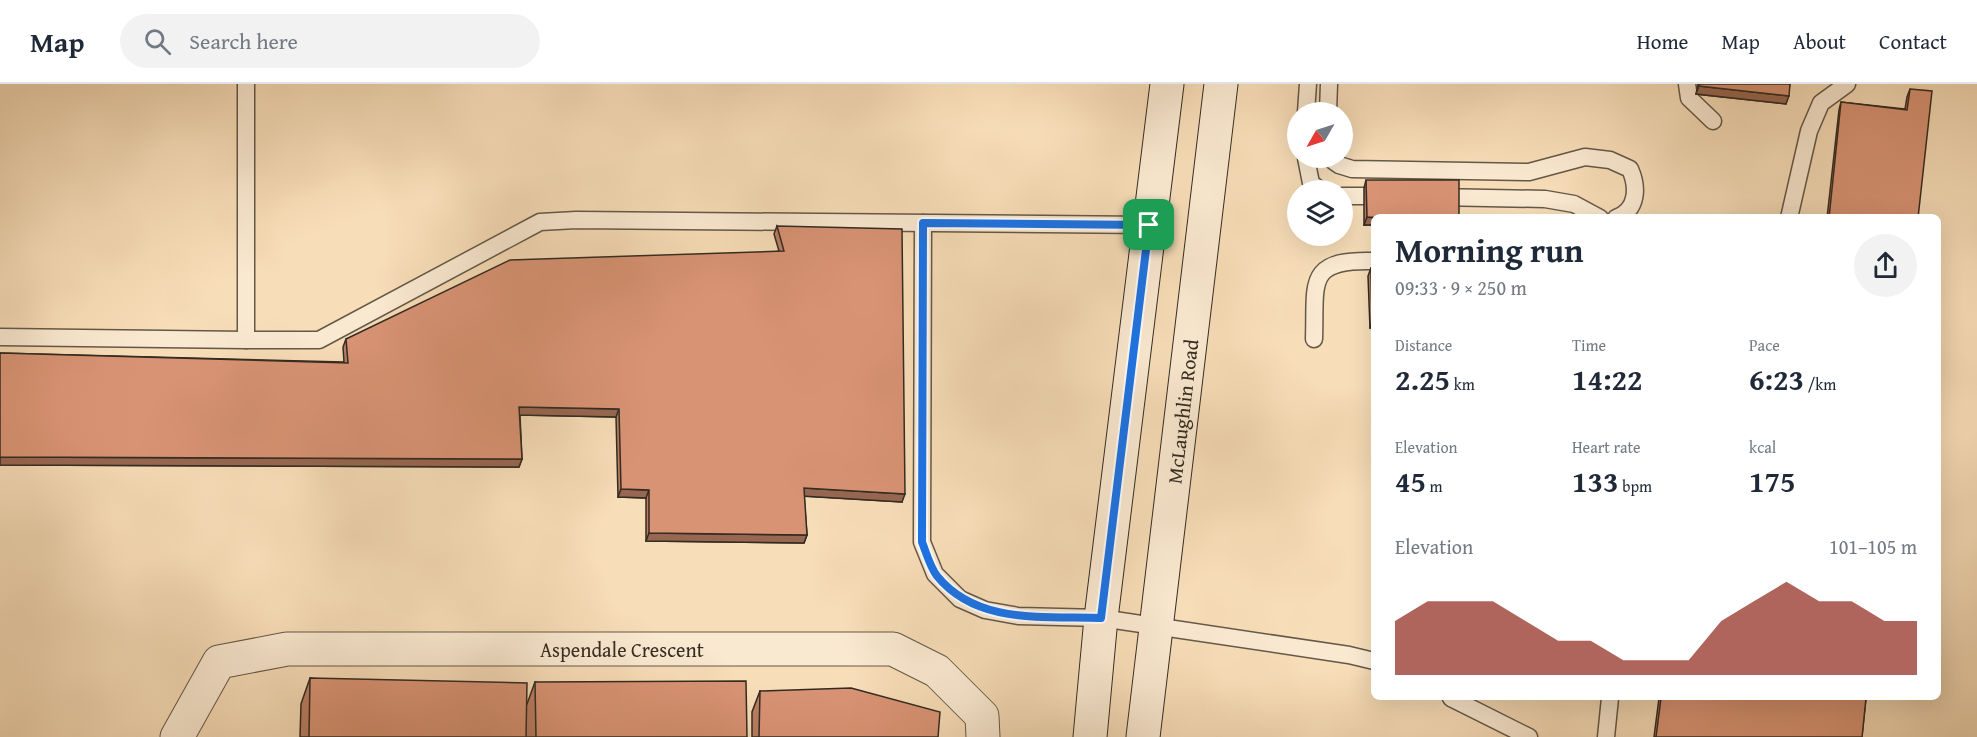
<!DOCTYPE html>
<html lang="en">
<head>
<meta charset="utf-8">
<style>
	body { margin:0; font-family:"Gentium Book Plus",serif; background:#f2f2f3; color:#1f2937; height:100vh; display:flex; flex-direction:column; font-size:22px; white-space:nowrap }
	* { box-sizing:border-box; margin:0 }
	p { font-size:20px; color:#747a83 }
	.icon { flex:none; width:33px; height:33px; fill:none; stroke:currentColor; stroke-width:2; stroke-linecap:round; stroke-linejoin:round }
	.map { position:relative; flex:1; overflow:hidden }
	.sheet { position:absolute; left:1371px; top:130px; width:570px; height:486px; display:flex; flex-direction:column; background:#fff; border-radius:9px; box-shadow:0 6px 24px #0002 }
	.sheet>* { flex:none }
	.needle { width:39px; rotate:231deg }
	.tools { position:absolute; left:1287px; top:18px; display:grid; gap:12px }
	.tools a { display:grid; place-items:center; width:66px; height:66px; border-radius:50%; background:#fff; box-shadow:0 6px 24px #0002; font-size:30px }
	.pin { position:absolute; display:grid; place-items:center; width:51px; height:51px; color:#fff; margin:-26px; border-radius:12px; box-shadow:0 3px 9px #0006 }
	.round { display:grid; place-items:center; flex:none; width:63px; height:63px; border-radius:32px; background:#f2f2f3 }
	.head { display:flex; align-items:center; justify-content:space-between; height:102px; padding:0 24px }
	h1 { font-size:33px; font-weight:800; line-height:45px }
	.stats { display:grid; grid-template-columns:repeat(3,1fr); gap:9px; height:102px; padding:6px 24px }
	.stats div { display:grid; align-content:center }
	.stats b { font-size:30px; font-weight:800 }
	.stats small { font-size:16px; font-weight:400 }
	.stats p { font-size:16px }
	.chart { height:168px; padding:12px 24px }
	.chart p { display:flex; justify-content:space-between }
	.chart svg { width:100%; height:108px; margin-top:6px; fill:#8f2418; opacity:.7 }
	header { display:flex; align-items:center; gap:36px; box-sizing:border-box; height:84px; padding:0 30px; background:#fff; border-bottom:2px solid #e0e1e3 }
	header strong { font-size:28px }
	nav { display:flex; gap:33px; margin-inline-start:auto; font-size:21px }
	.search { width:420px; height:54px; background:#f2f2f3; display:flex; align-items:center; gap:15px; box-sizing:border-box; padding:0 21px; border-radius:33px; color:#747a83; font-size:22px }
	.map>svg:first-child { display:block }
</style>
</head>
<body>
<header>
<strong>Map</strong>
<div class="search"><svg class="icon" aria-label="search" viewBox="0 0 24 24"><circle cx="10" cy="10" r="6"/><path d="M15 15l6 6"/></svg>Search here</div>
<nav><a>Home</a><a>Map</a><a>About</a><a>Contact</a></nav>
</header>
<div class="map">
<svg width="1977" height="653" viewBox="0 0 1977 653">
	<rect width="100%" height="100%" fill="#f7ddb8"/>
	<filter id="stains"><feTurbulence type="fractalNoise" baseFrequency=".00333" numOctaves="4"/><feColorMatrix values="0 0 0 0 .2 0 0 0 0 .09 0 0 0 0 .02 0 0 0 .5 -.17"/></filter>
	<radialGradient id="worn" r=".72"><stop offset=".6" stop-color="#630" stop-opacity="0"/><stop offset="1" stop-color="#630" stop-opacity=".3"/></radialGradient>
	<g fill="none" stroke-linecap="round" stroke-linejoin="round">
		<!-- lane casing -->
		<g stroke="#645847" stroke-width="19">
			<g id="lane">
				<polyline points="246,0 246,256 319,256 540,138 576,136 1149,141"/>
				<polyline points="1687,0 1689,14 1713,37"/>
				<polyline points="1306,28 1308,0"/>
				<polyline points="1328,28 1329,0"/>
				<polyline points="1306,74 1311,99 1320,106"/>
				<path d="M1329 74 1339 81 1352 85 1529 88 1585 73 1610 76 1630 85C1638 103 1638 126 1616 134"/>
				<polyline points="1342,112 1387,112"/>
				<polyline points="1436,113 1545,115 1574,120 1600,134"/>
				<polyline points="1789,134 1809,47 1821,19 1847,0"/>
				<polyline points="923,139 922,458 935,490 960,515 985,526 1018,532 1101,534 1349,571 1374,577"/>
				<polyline points="0,253 246,256"/>
				<path d="M1314 255C1316 199 1305 175 1374 177"/>
				<polyline points="1451,614 1529,653"/>
				<polyline points="1606,653 1610,614"/>
			</g>
		</g>
		<!-- street casing -->
		<g stroke="#645847" stroke-width="35">
			<g id="street">
				<path id="s1" d="M177 653 219 578 287 565H893L937 587 982 632 983 653"/>
			</g>
		</g>
		<!-- secondary casing -->
		<g stroke="#332b21" stroke-width="35">
			<g id="secondary">
				<polyline points="1090,653 1101,534 1167,0"/>
				<path id="s2" d="M1143 653 1221 0"/>
			</g>
		</g>
		<!-- lane -->
		<use href="#lane" stroke="#fae9d1" stroke-width="16"/>
		<!-- street -->
		<use href="#street" stroke="#fae9d1" stroke-width="33"/>
		<!-- secondary -->
		<use href="#secondary" stroke="#fae9d1" stroke-width="33"/>
	</g>
	<!-- wall -->
	<g fill="#ba7e64" stroke="#332b21" stroke-width="1.5">
		<polygon points="1698,0 1790,0 1786,20 1696,10"/>
		<polygon points="1910,5 1918,134 1827,134 1839,26 1841,18 1905,25 1907,13"/>
		<polygon points="1366,96 1374,134 1374,141 1364,141 1364,104"/>
		<polygon points="777,142 902,418 804,412 807,451 804,459 646,457 646,414 618,413 616,333 520,331 522,375 519,383 0,381 0,269 344,278 343,263 346,255 779,167 774,150"/>
		<polygon points="1371,184 1374,184 1374,244 1370,244 1368,192"/>
		<polygon points="310,594 527,620 535,598 747,653 300,653 301,620"/>
		<polygon points="760,607 938,653 752,653 752,628"/>
		<polygon points="1659,614 1866,614 1862,653 1654,653"/>
	</g>
	<!-- shaded-wall -->
	<g fill="#976751" stroke="#332b21" stroke-width="1.5">
		<polygon points="1699,2 1789,12 1786,20 1696,10"/>
		<polygon points="1367,133 1374,134 1374,141 1364,141"/>
		<polygon points="1372,236 1374,236 1374,244 1370,244"/>
		<polygon points="519,323 619,325 616,333 517,331"/>
		<polygon points="0,373 522,375 519,383 0,381"/>
		<polygon points="804,404 905,410 902,418 801,412"/>
		<polygon points="621,405 649,406 646,414 618,413"/>
		<polygon points="649,449 807,451 804,459 646,457"/>
	</g>
	<!-- building -->
	<g fill="#d89374" stroke="#332b21" stroke-width="1.5">
		<polygon points="1700,0 1790,0 1789,12 1699,2"/>
		<polygon points="1910,5 1932,7 1918,134 1829,134 1841,18 1907,26"/>
		<polygon points="1366,96 1459,96 1459,134 1367,133"/>
		<polygon points="777,142 902,145 905,410 804,404 807,451 649,449 649,406 621,405 619,325 519,323 522,375 0,373 0,269 348,279 346,255 510,176 784,167"/>
		<polygon points="1371,184 1374,184 1374,236 1372,236"/>
		<polygon points="310,594 527,599 526,653 309,653"/>
		<polygon points="746,597 747,653 536,653 535,598"/>
		<polygon points="851,604 940,628 938,653 759,653 760,607"/>
		<polygon points="1661,614 1866,614 1862,653 1656,653"/>
	</g>
	<g fill="none" stroke-linecap="round" stroke-linejoin="round">
		<!-- route casing -->
		<g stroke="#fff" stroke-width="12">
			<path id="route" d="M923 139 1149 141 1101 534C1044 532 977 541 937 492 930 483 926 468 922 458Z"/>
		</g>
		<!-- route -->
		<use href="#route" stroke="#1a73e8" stroke-width="8"/>
	</g>
	<g text-anchor="middle" dominant-baseline="central" stroke-width="4.5" stroke-linejoin="round" paint-order="stroke">
		<!-- street labels -->
		<g font-size="20" fill="#332b21" stroke="#fae9d1">
			<text stroke="none"><textPath href="#s2" startOffset="328">McLaughlin Road</textPath></text>
			<text stroke="none"><textPath href="#s1" startOffset="490">Aspendale Crescent</textPath></text>
		</g>
	</g>
	<rect width="100%" height="100%" filter="url(#stains)"/>
	<rect width="100%" height="100%" fill="url(#worn)"/>
</svg>
<div class="tools">
<a><svg class="needle" viewBox="-14 -14 28 28"><path d="M0-13l5 13h-10z" fill="#e53935"/><path d="M0 13l5-13h-10z" fill="#747a83"/></svg></a>
<a><svg class="icon" aria-label="layers" viewBox="0 0 24 24"><path d="M12 4l9 5-9 5-9-5zM3 14l9 5 9-5"/></svg></a>
</div>
<div class="pin" style="left:1149px;top:141px;background:#1e9e55"><svg class="icon" aria-label="arrive" viewBox="0 0 24 24"><path d="M6 21V4h12l-3 4 3 4H6"/></svg></div>
<section class="sheet">
<div class="head"><div><h1>Morning run</h1><p>09:33 · 9 × 250 m</p></div><a class="round"><svg class="icon" aria-label="share" viewBox="0 0 24 24"><path d="M12 15V3M7 8l5-5 5 5M5 13v7h14v-7"/></svg></a></div>
<div class="stats">
<div><p>Distance</p><b>2.25<small> km</small></b></div>
<div><p>Time</p><b>14:22</b></div>
<div><p>Pace</p><b>6:23<small> /km</small></b></div>
</div>
<div class="stats">
<div><p>Elevation</p><b>45<small> m</small></b></div>
<div><p>Heart rate</p><b>133<small> bpm</small></b></div>
<div><p>kcal</p><b>175</b></div>
</div>
<div class="chart"><p><span>Elevation</span>101–105 m</p>
<svg viewBox="0 0 160 44" preserveAspectRatio="none"><path d="M0 44V22L10 14L20 14L30 14L40 22L50 30L60 30L70 38L80 38L90 38L100 22L110 14L120 6L130 14L140 14L150 22L160 22V44z"/></svg>
</div>
</section>
</div>
</body>
</html>
